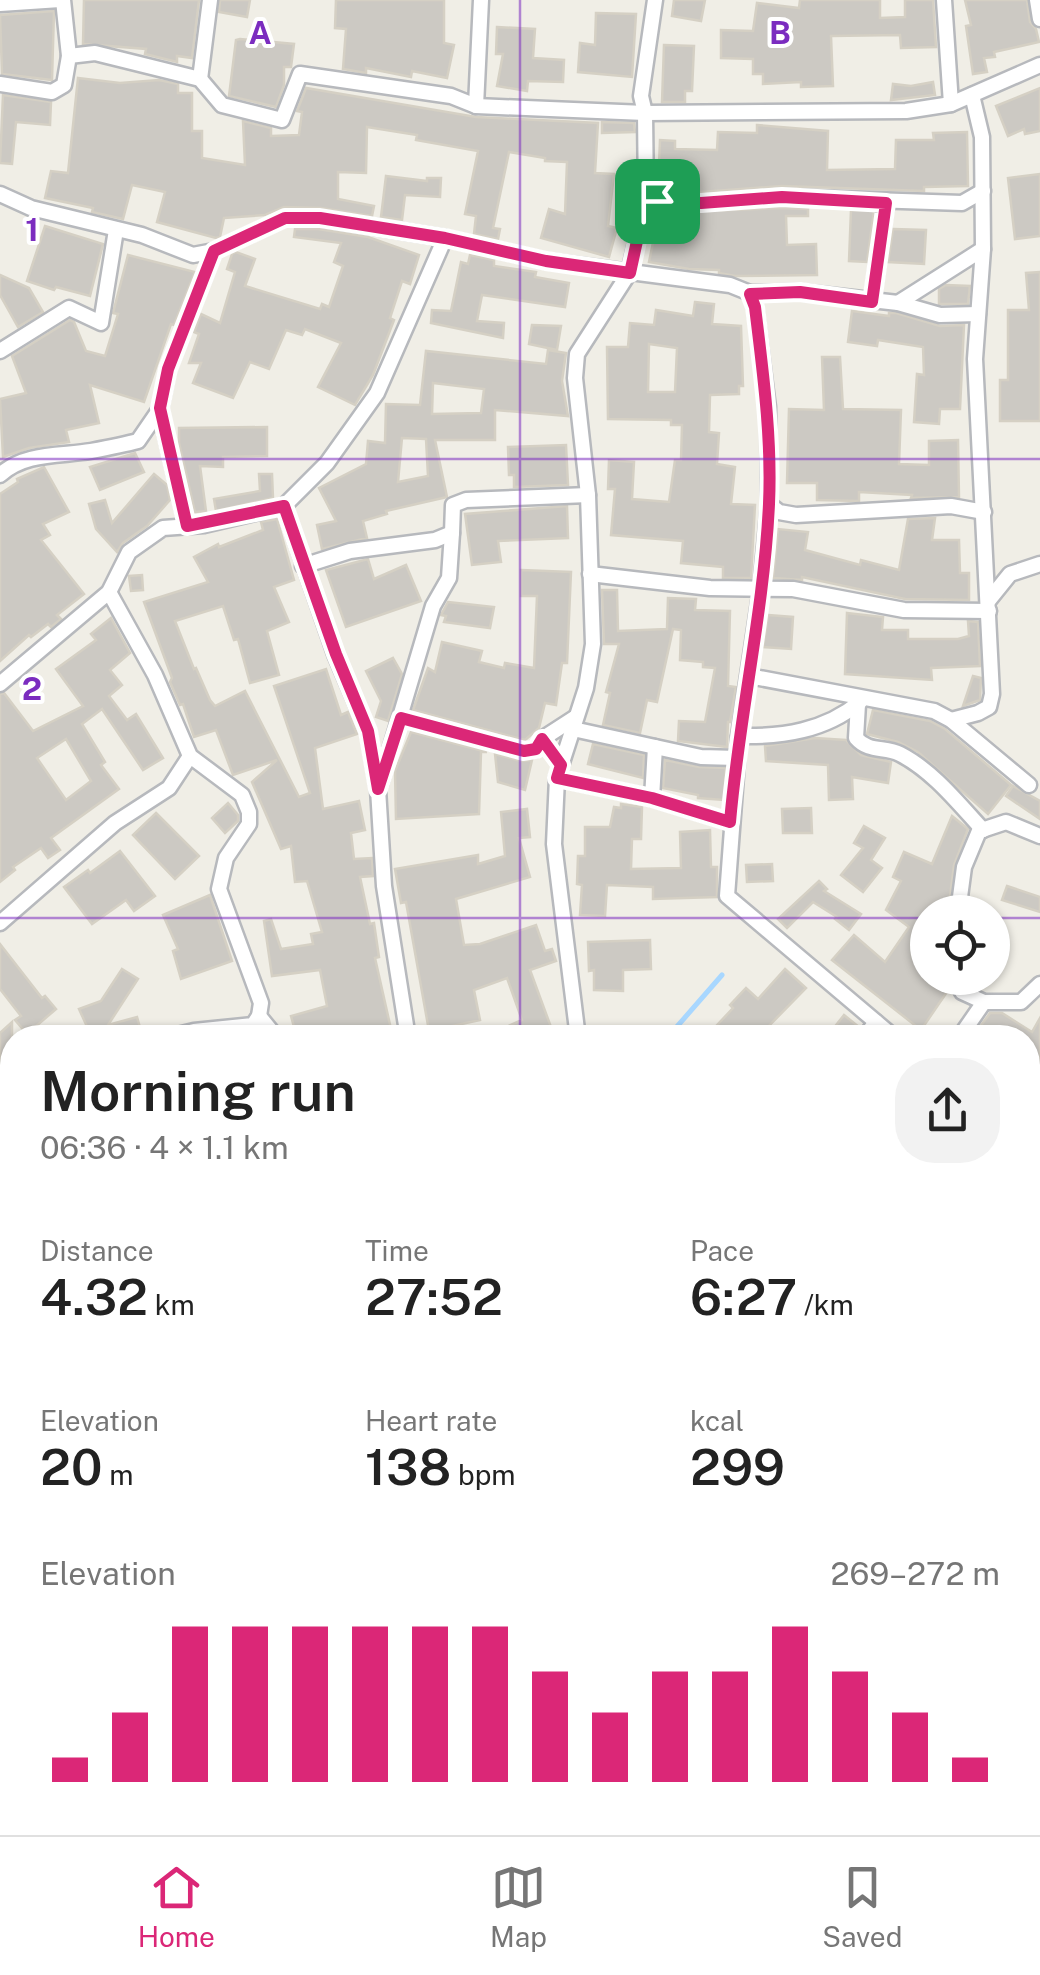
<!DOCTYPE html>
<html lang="en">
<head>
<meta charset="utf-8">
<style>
	body { margin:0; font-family:"Public Sans",sans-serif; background:#f2f2f2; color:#222; height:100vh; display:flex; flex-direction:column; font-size:38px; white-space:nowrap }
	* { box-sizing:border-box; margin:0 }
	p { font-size:32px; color:#767676 }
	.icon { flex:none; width:55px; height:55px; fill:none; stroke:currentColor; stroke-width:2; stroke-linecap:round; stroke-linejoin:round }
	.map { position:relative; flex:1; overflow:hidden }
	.panel { position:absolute; left:0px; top:1025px; width:1040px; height:810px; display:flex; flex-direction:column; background:#fff; border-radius:40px 40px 0 0; box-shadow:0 2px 8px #0004 }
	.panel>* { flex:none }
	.tools { position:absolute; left:910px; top:895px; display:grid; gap:20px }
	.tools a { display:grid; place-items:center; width:100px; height:100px; border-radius:50%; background:#fff; box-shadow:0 2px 8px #0004; font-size:50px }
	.pin { position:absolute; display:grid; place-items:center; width:85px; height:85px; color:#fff; margin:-42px; border-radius:20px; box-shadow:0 5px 15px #0006 }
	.round { display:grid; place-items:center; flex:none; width:105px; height:105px; border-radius:40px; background:#f2f2f2 }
	.head { display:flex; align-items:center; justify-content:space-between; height:170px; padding:0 40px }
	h1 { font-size:55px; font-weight:600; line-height:75px }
	.stats { display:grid; grid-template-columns:repeat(3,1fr); gap:15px; height:170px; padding:10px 40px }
	.stats div { display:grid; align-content:center }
	.stats b { font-size:50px; font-weight:600 }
	.stats small { font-size:28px; font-weight:400 }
	.stats p { font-size:28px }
	.chart { height:280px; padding:20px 40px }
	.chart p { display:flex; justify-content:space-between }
	.chart svg { width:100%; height:180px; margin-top:10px; stroke:#db2777; stroke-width:6 }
	.dock { display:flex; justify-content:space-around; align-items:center; height:140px; border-top:2px solid #e0e0e0; background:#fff; font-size:28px; color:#767676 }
	.dock a { display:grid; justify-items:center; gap:5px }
	.dock .current { color:#db2777 }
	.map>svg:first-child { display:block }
</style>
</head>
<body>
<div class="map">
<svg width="1040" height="1835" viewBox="0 0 1040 1835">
	<rect width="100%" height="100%" fill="#f0eee6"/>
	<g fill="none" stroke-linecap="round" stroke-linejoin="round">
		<!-- stream -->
		<g stroke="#a8d7ff" stroke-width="5">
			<polyline points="667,1038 722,975"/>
			<polyline points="0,1805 12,1790"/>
		</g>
	</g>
	<!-- building -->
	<g fill="#ccc9c3" stroke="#d5d0c4" stroke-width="2.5" fill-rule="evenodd">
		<polygon points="84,0 199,0 192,58 177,56 177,62 145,54 146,49 83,44"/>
		<polygon points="220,0 250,0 247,17 219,12"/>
		<polygon points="336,0 444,0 444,43 454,45 447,78 412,71 411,77 366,68 366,73 343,69 346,29 335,28"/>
		<polygon points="674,0 705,0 701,21 672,16"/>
		<polygon points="800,0 880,0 880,18 905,17 905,0 933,0 936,47 901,48 900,35 831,36 833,86 801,87 801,82 763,84 763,74 753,74 753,59 721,58 721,30 753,31 757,3 799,8"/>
		<polygon points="965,0 1027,0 1030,22 1036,29 1039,42 994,52 995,57 984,58 987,72 973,74 966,26 971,25"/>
		<polygon points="54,11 52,80 2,74 0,15"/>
		<polygon points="596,13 636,14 632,77 578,72 580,43 595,45"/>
		<polygon points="497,27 535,29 533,58 564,60 563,82 528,81 527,91 497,86 503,54 496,54"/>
		<polygon points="240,39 294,44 291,67 284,67 284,85 276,107 229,96 236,40"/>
		<polygon points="664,45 694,46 692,91 685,91 685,102 662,102"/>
		<polygon points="78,78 120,83 159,80 178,84 178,93 192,93 192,131 202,131 202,158 245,165 243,121 271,128 271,136 299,135 302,112 297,111 306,88 476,117 598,123 595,173 614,174 608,226 617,228 609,257 541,238 549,209 565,214 567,162 545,161 545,158 509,152 493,228 500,229 498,239 474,234 476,216 465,214 478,151 416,140 417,135 367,127 366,173 338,172 338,199 374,206 372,216 321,208 284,207 265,215 224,218 220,237 216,238 157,222 165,192 132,185 123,219 92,212 93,208 45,198 51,171 68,173"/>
		<polygon points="933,82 935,95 891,100 893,84 911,86"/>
		<polygon points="1040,88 1040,131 1025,134 1024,129 1008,136 996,106"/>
		<polygon points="3,95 51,102 50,125 16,122 12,164 0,163"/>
		<polygon points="602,122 634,123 635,132 602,133"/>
		<polygon points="757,125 828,131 827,170 895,169 896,140 934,140 933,133 967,132 968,186 924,187 924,191 782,186 701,192 658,190 660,140 675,141 675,149 717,150 718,132 757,133"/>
		<polygon points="1040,174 1040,236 1015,239 1008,178"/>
		<polygon points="386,176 427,181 427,178 441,178 440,197 405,195 402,220 381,217"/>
		<polygon points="782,208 808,209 808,216 786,216 787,245 816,244 817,275 735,276 719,273 719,270 689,269 649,262 655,233 677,237 678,212"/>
		<polygon points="851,210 874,211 867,262 849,261"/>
		<polygon points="45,226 103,244 90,296 56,287 54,290 27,281"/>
		<polygon points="295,229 318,229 368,237 419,255 410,284 402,281 390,318 394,320 373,375 355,405 318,387 341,343 305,329 302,335 286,330 269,369 250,362 233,398 193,383 201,363 189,363 199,334 194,332 201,314 220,323 235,272 227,269 232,254 236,252 255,259 245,286 320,309 322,304 329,307 343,266 334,262 341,243 294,237"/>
		<polygon points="893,229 926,230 924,264 888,262"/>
		<polygon points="128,255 195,272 174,325 171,324 144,402 90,385 99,423 66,430 69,442 29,448 3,457 0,399 26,393 12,356 70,320 74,322 86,351 105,356 118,314 113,313"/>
		<polygon points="470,255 494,260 494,266 536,272 535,277 569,283 565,307 482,295 477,321 504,323 503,338 431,323 432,310 451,311 461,262 468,264"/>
		<polygon points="1040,272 1040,421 1000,421 1000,380 1008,380 1008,310 1029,310 1026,273"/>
		<polygon points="0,275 29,288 43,312 18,327 0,295"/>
		<polygon points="946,285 970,286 968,304 939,304 939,289"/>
		<path d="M695 302 714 304 712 324 741 326 743 386H739V394L710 395 709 432 719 433 717 464 735 467 731 504 755 505 751 578H723V567L681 563 683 541 611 535 615 489H608L609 460 634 462 632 499 669 502 675 460H681L682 425H671V420L608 419 607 347H628L630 323 654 325 656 310 693 316ZM649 344 677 348 675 392H648Z"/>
		<polygon points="852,311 889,316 889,313 896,313 940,326 964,325 960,409 940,409 939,424 914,422 917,374 924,375 923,347 878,340 877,346 848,342"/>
		<polygon points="532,325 561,326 557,350 529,344"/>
		<path d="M548 350 566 353 562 381 568 416 495 410V440H435L447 497 386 511 387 514 363 521 367 538 322 549 317 525 336 521 319 488 366 464 368 441 385 443 386 404 420 405 426 351 546 364ZM433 383 484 389 481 413 432 414ZM402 438 426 439 428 476 398 482Z"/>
		<polygon points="822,357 840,357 843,409 901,410 899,464 929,465 929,441 958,440 959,497 911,498 912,495 859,492 859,501 817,500 817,483 787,483 789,409 824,410"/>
		<polygon points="267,427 267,456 223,457 223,467 200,466 206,511 195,512 179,443 179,428"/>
		<polygon points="566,445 568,485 514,487 514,475 509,475 508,447"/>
		<polygon points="135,453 144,472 100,490 90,467"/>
		<polygon points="44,467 69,512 43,524 50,535 41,540 84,594 57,615 61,619 51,627 48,624 31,637 29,635 0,661 0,494 18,482 17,479"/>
		<polygon points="154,474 167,485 170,500 147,526 123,543 117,552 96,529 89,504 105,500 112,523"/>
		<polygon points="259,474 272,474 273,498 216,511 214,499 260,491"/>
		<polygon points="567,506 568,538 498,541 501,562 472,565 465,514"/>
		<polygon points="935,518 932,540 959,540 960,573 969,573 969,600 905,599 802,577 802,580 773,578 778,529 808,532 805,550 860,565 861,560 899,570 908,519"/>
		<polygon points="277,519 294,580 274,587 289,622 267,631 279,675 250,683 238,639 234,640 223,606 175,621 194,669 196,668 210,700 215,706 245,691 299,797 310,793 274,686 326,669 341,715 348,712 357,734 315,748 323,809 359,801 365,830 351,833 354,859 372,858 373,876 360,877 370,924 374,923 379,957 375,958 393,1038 297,1038 291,1016 327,1006 320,970 272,976 264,921 271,919 281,949 313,944 311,934 322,932 307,881 295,882 291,846 281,849 252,782 277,760 233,775 216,730 194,737 183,704 180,705 170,682 172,678 144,602 208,582 194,557 218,544 219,547 263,530 261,522"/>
		<polygon points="368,559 374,579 406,565 421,601 346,627 326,570"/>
		<polygon points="521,570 571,572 567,663 562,663 556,705 545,703 539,728 525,740 413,710 428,668 435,672 442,642 482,651 479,662 504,668 505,663 534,668 537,596 521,596"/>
		<polygon points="142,575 143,590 131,591 129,576"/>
		<polygon points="602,590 617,590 618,631 667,629 668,598 696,599 695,610 730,611 728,686 736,687 730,722 728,722 727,747 678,741 679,721 705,722 715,668 703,667 703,662 680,660 681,630 673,629 657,702 647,700 640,733 603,725 610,693 606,692 619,644 604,644"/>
		<polygon points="448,602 494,607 490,628 444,622 446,616 441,615"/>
		<polygon points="847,613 883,617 882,630 908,630 908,639 958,639 969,636 968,621 978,622 980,666 931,668 932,680 845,674"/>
		<polygon points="768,615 793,617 791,649 763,647"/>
		<path d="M111 618 130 653 110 670 122 685 109 696 127 720 136 714 163 758 143 770 102 709 82 724 105 762 101 765 119 789 51 838 60 850 48 858 41 848 13 867 15 870 0 882V694L4 693 33 731 83 706 56 669 96 640 91 634ZM66 739 91 781 66 800 37 758Z"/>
		<polygon points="393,658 402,674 388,721 376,717 381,701 366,671"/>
		<polygon points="973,676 981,678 980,700 963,706"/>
		<polygon points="873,710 930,721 945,729 1011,785 988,814 918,752 898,742 867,734"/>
		<polygon points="411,732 487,752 481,752 479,814 396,819 395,771"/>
		<polygon points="815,738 846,740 861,755 891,762 888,783 852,777 853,799 829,800 828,765 766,761 765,746"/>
		<polygon points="593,744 644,755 643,778 588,764"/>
		<polygon points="495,754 521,761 532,760 525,790 498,782"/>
		<polygon points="665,760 699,767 726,768 724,800 698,798 698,795 663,788"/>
		<polygon points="1013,786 1040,801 1040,819 1006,796"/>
		<polygon points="228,803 238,815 238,821 225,833 212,818"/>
		<polygon points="621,804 642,807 641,839 632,839 631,869 681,868 680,832 710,830 711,867 717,867 717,897 653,899 653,887 607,885 605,916 580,915 582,885 577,884 578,856 585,856 585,827 610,827 614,807 621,808"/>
		<polygon points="811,808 812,833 783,833 782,809"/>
		<polygon points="527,809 530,837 519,838 530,877 456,899 464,945 480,944 536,925 545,951 552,949 556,961 530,970 555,1038 481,1038 522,1020 507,978 474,990 480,1020 429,1031 406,902 401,903 395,869 478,855 478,864 505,856 501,812"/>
		<polygon points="156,813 199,856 175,879 133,835"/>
		<polygon points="952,816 968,829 954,865 948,912 928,912 928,978 934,978 949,989 921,1030 832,960 854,935 885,962 909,927 886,910 901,881 893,877 904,852 932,864"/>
		<polygon points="864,826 885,838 871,860 882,868 863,892 841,875 863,848 854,843"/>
		<polygon points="120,851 155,896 134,911 126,900 92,924 64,887 88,870 90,873"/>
		<polygon points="772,864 773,881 747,882 746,865"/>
		<polygon points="819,881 827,889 824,891 861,914 849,930 835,919 837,917 813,902 787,928 778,919"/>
		<polygon points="1007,886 1040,897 1040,912 1002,900"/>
		<polygon points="210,895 232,961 181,979 173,951 178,949 163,915"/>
		<polygon points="650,940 651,969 623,970 623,991 594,990 594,970 589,971 588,942"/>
		<polygon points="0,944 42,998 45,996 56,1009 27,1034 15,1020 21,1016 0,989"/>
		<polygon points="122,969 138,979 108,1025 137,1017 143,1038 79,1038 78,1034 89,1031 79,1009 101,1001"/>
		<polygon points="785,969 806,988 761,1034 753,1027 744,1038 705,1038 733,1008 730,1005 746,988 758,999"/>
		<polygon points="990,1013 1002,1013 1032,1032 1040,1018 1040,1085 1028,1103 1028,1038 972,1038"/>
		<polygon points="844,1015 859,1027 853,1038 826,1038"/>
		<polygon points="12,1022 12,1099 0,1118 0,1033"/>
		<polygon points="0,1207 12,1210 12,1237 0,1232"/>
		<polygon points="1040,1242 1040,1302 1028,1302 1028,1243"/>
		<polygon points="12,1309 12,1354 0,1347 0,1331"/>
		<polygon points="1034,1501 1040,1540 1028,1542 1028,1502"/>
		<polygon points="1040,1565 1040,1598 1028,1603 1028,1569"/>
		<polygon points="12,1578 12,1616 0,1608 0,1599"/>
		<polygon points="12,1649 12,1678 0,1696 0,1667"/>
		<polygon points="154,1822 205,1822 194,1835 169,1835"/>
		<polygon points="336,1822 372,1822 397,1831 396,1835 332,1835"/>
		<polygon points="478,1822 568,1822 592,1835 533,1835 516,1826 510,1835 500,1835"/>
		<polygon points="766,1822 795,1822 793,1835 764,1835"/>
		<polygon points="821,1822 895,1826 895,1835 818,1835"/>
	</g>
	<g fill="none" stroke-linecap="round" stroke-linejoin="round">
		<!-- street casing -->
		<g stroke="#b7b9bd" stroke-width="19">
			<g id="street">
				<polyline points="63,0 69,56"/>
				<polyline points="944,0 951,104"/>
				<polyline points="1037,0 1040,19"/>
				<polyline points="0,4 60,0"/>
				<polyline points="200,79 210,0"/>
				<polyline points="0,84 52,92 64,85 69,56 95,53 200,79 222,105 282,120 300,74 451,96 476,106 645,113 906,111 951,104 1040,65"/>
				<polyline points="476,106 481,0"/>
				<polyline points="0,194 31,208 142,235 193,255 214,251 285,218 319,218 445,238 546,261 730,285 750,293 800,292 898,303 940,315 978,314"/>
				<polyline points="646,200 701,203 782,197 962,203 983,191"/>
				<polyline points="750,293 755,307 768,407 769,504 761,589 739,736 727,896 895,1038"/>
				<polyline points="872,302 886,203"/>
				<polyline points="898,303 983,249"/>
				<polyline points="0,351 69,308 101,323 116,230"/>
				<path d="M0 475C24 452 61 456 91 451 107 448 123 445 138 441L160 409"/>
				<polyline points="769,504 779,512 796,515 951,506 984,512"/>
				<polyline points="284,506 335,654 368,731 378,789 384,886 408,1038"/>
				<polyline points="187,526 160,409 168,369 214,251"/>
				<polyline points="303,566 350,551 435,540 452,533 453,505 466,500 588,495"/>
				<polyline points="590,574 710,588 793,589 904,610 989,611"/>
				<polyline points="109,592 155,675 190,756 242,795 249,812 249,824 226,858 219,889 261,1003 259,1016 253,1025 194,1031 165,1038"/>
				<polyline points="989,600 1010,574 1040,564"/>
				<polyline points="749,676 934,711 951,720 1029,785"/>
				<polyline points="0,684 109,592 129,552 163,528 204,525 284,506 327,463 377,393 445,238"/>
				<path d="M858 704 856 738C869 753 885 746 900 754 933 771 958 803 983 830"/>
				<polyline points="401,718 524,751 536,749 542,739 576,717"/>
				<polyline points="951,720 978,713 989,707 992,694 975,359 983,249 982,137 972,95"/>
				<polyline points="573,729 701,757 737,758"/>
				<path d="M739 736C782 737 825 731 860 702"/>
				<polyline points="557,778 652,798 730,822"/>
				<polyline points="380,784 433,606 449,578 452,533"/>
				<polyline points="652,798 655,747"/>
				<polyline points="958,912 964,867 979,831 1006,822 1040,836"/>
				<polyline points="0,923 115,823 169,788 190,756"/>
				<polyline points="956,978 962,992 984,1002 1021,1002 1040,984"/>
				<polyline points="259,1016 277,1038"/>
				<polyline points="578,1038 554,844 557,778 586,688 593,644 588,495 575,378 577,354 629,273 646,200 645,113 641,96 655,0"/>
				<polyline points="864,1038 876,1022"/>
				<polyline points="959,1038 984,1002"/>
				<polyline points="1028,1135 1040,1141"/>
				<polyline points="0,1196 12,1200"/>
				<polyline points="1028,1233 1040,1231"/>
				<polyline points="0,1293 12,1274"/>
				<polyline points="1028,1368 1040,1367"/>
				<polyline points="0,1424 9,1433 0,1452"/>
				<polyline points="1028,1471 1040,1469"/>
				<polyline points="0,1502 12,1514"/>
				<polyline points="1028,1640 1040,1630"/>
				<polyline points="905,1822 908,1835 1040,1826"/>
				<polyline points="214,1835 221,1822"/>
				<polyline points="407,1835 413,1822"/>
				<polyline points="606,1835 609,1827"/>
			</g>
		</g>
		<!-- street -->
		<use href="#street" stroke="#fff" stroke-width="14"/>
	</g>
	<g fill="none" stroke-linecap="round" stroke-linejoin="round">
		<!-- route casing -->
		<g stroke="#fff" stroke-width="20">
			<path id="route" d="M782 197 886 203 872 302 800 292 750 294 755 307C763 373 772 438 769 504 764 611 739 716 730 822L652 798 557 778 561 765 542 739 536 749 524 751 401 718 378 789 368 731 336 654 284 506 187 526 160 408 168 369 214 251 285 218H320L445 238 546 261 630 273 646 200 701 203Z"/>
		</g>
		<!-- route -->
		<use href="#route" stroke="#db2777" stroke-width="12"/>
	</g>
	<!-- grid -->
	<path fill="none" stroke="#7b2cbf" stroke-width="2.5" stroke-opacity="0.55" d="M520 0V1038M0 459H1040M0 918H928M992 918H1040M0 1376H12M1028 1376H1040M520 1822V1835"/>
	<g font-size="32" text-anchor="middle" font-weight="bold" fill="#7b2cbf" stroke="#fff" stroke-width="8" stroke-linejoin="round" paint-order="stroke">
		<text x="260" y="44">A</text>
		<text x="780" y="44">B</text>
		<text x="32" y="241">1</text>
		<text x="32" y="700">2</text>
	</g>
</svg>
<div class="tools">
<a><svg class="icon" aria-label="locate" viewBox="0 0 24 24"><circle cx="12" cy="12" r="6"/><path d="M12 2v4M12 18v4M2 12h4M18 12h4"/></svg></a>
</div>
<div class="pin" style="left:657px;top:201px;background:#1e9e55"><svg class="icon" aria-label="arrive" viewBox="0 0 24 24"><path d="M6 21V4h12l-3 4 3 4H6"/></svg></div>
<section class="panel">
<div class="head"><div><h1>Morning run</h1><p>06:36 · 4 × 1.1 km</p></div><a class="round"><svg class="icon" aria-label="share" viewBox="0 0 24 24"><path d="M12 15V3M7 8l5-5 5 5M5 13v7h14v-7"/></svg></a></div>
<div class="stats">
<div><p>Distance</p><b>4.32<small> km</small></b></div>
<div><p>Time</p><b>27:52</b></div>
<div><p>Pace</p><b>6:27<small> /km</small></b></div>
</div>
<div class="stats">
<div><p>Elevation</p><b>20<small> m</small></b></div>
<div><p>Heart rate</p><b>138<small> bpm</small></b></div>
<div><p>kcal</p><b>299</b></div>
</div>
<div class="chart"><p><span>Elevation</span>269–272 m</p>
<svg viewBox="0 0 160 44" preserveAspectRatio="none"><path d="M5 44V38M15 44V27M25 44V6M35 44V6M45 44V6M55 44V6M65 44V6M75 44V6M85 44V17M95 44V27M105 44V17M115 44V17M125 44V6M135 44V17M145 44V27M155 44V38"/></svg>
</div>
</section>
</div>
<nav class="dock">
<a class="current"><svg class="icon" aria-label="home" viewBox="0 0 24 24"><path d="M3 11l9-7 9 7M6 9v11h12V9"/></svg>Home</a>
<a><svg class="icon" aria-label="map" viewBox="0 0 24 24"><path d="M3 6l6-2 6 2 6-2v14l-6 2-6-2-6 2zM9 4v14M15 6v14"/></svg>Map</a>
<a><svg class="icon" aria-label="saved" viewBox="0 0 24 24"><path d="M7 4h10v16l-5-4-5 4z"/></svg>Saved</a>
</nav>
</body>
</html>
